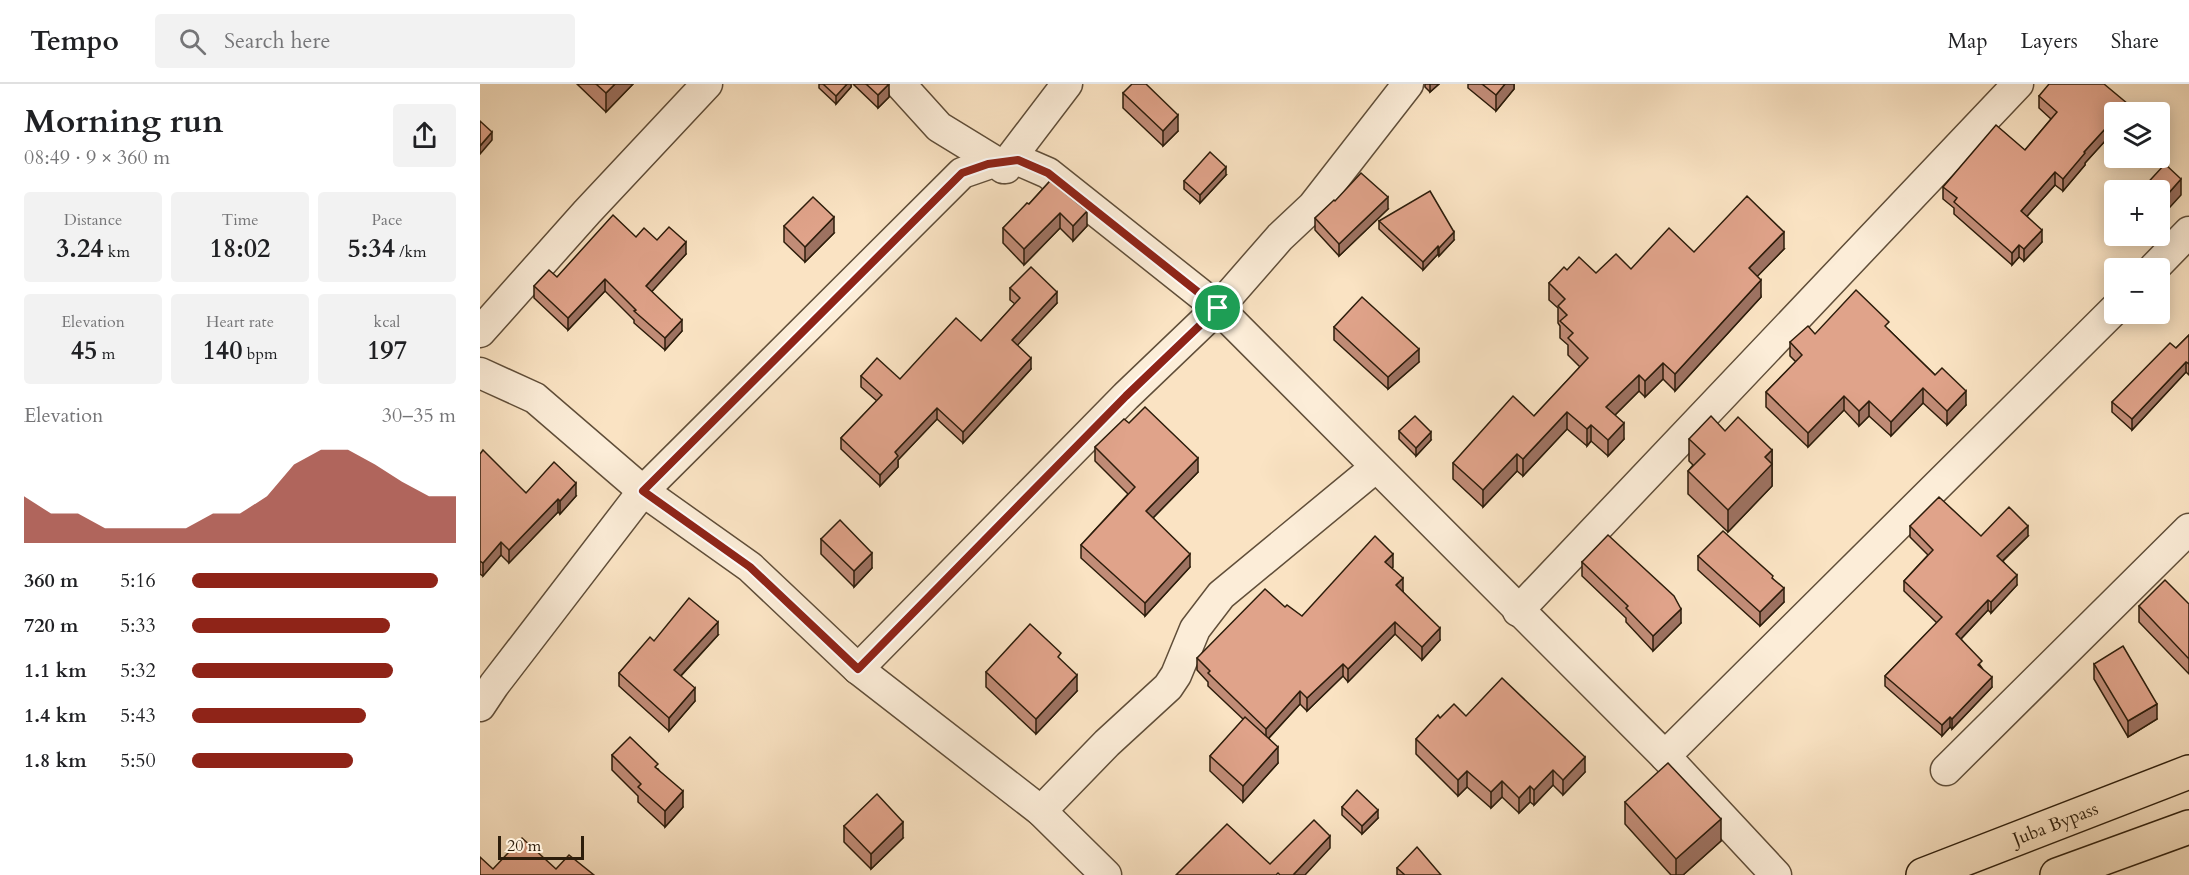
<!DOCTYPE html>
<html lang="en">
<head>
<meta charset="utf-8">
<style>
	body { margin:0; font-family:Cardo,serif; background:#f2f2f2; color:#202124; height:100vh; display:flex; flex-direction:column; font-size:22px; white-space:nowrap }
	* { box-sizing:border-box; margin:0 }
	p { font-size:20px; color:#757577 }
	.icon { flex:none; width:33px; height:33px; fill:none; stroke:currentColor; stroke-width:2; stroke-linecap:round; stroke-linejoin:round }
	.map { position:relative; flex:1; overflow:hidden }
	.side { display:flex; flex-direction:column; background:#fff; width:480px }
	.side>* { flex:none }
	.buttons { position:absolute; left:1624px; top:18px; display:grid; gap:12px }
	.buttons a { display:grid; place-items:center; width:66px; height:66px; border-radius:6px; background:#fff; box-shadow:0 3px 15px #0003; font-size:30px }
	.scale { position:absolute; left:18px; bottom:15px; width:86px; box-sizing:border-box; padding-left:6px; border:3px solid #2d1d0b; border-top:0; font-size:16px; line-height:21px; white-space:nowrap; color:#2d1d0b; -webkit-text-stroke:4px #fcedd8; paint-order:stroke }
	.pin { position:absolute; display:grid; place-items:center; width:51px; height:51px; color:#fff; margin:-26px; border:3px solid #fff; border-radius:50%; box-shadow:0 2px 6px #0007 }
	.round { display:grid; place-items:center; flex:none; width:63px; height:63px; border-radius:6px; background:#f2f2f2 }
	.summary { display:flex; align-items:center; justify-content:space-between; height:102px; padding:0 24px }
	h1 { font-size:33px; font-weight:700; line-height:45px }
	.stats { display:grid; grid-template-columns:repeat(3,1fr); gap:9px; height:102px; padding:6px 24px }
	.stats div { display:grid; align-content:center; border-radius:6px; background:#f2f2f2; text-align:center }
	.stats b { font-size:26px; font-weight:700 }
	.stats small { font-size:16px; font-weight:400 }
	.stats p { font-size:16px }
	.chart { height:168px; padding:12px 24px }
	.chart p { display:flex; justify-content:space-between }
	.chart svg { width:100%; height:108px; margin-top:6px; fill:#8f2418; opacity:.7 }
	ul { padding:0 24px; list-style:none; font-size:20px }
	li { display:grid; grid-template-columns:96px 72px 1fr; align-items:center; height:45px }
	li i { height:15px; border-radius:8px; background:#8f2418 }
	header { display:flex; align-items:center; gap:36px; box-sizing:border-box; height:84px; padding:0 30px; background:#fff; border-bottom:2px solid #e0e0e0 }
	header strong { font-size:28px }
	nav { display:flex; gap:33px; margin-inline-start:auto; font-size:21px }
	.search { width:420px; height:54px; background:#f2f2f2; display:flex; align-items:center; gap:15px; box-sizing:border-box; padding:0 21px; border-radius:6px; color:#757577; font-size:22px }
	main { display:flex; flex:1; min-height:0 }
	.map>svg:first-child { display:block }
</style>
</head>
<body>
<header>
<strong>Tempo</strong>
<div class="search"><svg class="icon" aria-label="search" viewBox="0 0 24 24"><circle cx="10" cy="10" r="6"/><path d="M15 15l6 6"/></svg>Search here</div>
<nav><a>Map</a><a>Layers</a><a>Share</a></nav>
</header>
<main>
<section class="side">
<div class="summary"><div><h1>Morning run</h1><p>08:49 · 9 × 360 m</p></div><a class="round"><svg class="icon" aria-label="share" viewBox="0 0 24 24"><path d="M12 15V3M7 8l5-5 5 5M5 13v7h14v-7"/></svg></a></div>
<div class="stats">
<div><p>Distance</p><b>3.24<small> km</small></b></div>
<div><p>Time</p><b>18:02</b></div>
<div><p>Pace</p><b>5:34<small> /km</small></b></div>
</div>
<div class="stats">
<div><p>Elevation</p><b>45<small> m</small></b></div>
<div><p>Heart rate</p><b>140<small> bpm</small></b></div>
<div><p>kcal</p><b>197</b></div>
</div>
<div class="chart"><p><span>Elevation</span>30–35 m</p>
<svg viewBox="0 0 160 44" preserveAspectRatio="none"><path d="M0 44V25L10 32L20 32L30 38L40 38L50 38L60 38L70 32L80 32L90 25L100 12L110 6L120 6L130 12L140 19L150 25L160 25V44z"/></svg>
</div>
<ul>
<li><b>360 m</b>5:16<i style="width:93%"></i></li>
<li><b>720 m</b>5:33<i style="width:75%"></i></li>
<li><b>1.1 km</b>5:32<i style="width:76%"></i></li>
<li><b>1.4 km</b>5:43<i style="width:66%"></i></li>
<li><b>1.8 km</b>5:50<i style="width:61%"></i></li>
</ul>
</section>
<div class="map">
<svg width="1709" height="791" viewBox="0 0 1709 791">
	<rect width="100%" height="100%" fill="#fae3c3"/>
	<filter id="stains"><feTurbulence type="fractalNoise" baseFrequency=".00333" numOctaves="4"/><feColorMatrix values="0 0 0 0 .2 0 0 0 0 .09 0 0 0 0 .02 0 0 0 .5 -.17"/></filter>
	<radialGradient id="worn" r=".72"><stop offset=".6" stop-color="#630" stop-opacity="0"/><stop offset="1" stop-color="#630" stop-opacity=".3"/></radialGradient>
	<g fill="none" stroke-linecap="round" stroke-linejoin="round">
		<!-- minor casing -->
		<g stroke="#604e39" stroke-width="33">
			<g id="minor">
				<polyline points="420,0 459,43 526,84"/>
				<polyline points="523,84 587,0"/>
				<polyline points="1674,184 1709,148"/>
				<polyline points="0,248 107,128 227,0"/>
				<polyline points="0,289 55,314 163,407 270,483 378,585 561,727 626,791"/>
				<polyline points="1038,527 1538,0"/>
				<polyline points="378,585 646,312 738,224 800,153 833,122 928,0"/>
				<polyline points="0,622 14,601 163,407 482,89 508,80 538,76 568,89 738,224 1185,672 1296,791"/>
				<polyline points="1185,672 1635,225"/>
				<polyline points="1466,686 1709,445"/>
				<polyline points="561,727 627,659 688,603 696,591 715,545 741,511 896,383"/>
			</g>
		</g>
		<!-- major casing -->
		<g stroke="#2d1d0b" stroke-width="36">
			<g id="major">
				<path id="s1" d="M1443 791 1709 688"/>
				<polyline points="1577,791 1709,743"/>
			</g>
		</g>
		<!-- minor -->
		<use href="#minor" stroke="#fcedd8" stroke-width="30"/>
		<!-- major -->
		<use href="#major" stroke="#fae3c3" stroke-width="33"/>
	</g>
	<!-- wall -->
	<g fill="#c18c77" stroke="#2d1d0b" stroke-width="1.5">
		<polygon points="97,0 153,0 126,28"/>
		<polygon points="339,0 371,0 371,3 356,20 339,4"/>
		<polygon points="373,0 408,0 409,13 398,24"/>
		<polygon points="945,0 959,0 950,8 945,3"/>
		<polygon points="988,0 1034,0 1034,5 1016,27 988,4"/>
		<polygon points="643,9 698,47 683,62 643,24"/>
		<polygon points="1559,12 1648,28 1635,28 1635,46 1605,79 1605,81 1583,107 1575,101 1547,132 1562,158 1544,177 1539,173 1532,181 1474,130 1474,124 1463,115 1463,103 1545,66 1571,35 1559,24"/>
		<polygon points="746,91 720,119 704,105 704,97"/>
		<polygon points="570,97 607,142 593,157 580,144 544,181 523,159 523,144 549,120"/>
		<polygon points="855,117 908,125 859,172 835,146 835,134"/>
		<polygon points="899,137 974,156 959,172 958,170 943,186 899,145"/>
		<polygon points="304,142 354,149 325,178 304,158"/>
		<polygon points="156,153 177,156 206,170 171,207 202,247 185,266 154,239 154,236 125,207 88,246 54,214 54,202 77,193"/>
		<polygon points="1304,165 1277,192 1281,213 1195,307 1183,295 1165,313 1159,307 1135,331 1144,355 1128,372 1111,357 1107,362 1087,345 1043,392 1037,387 1003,423 973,395 973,379 1054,332 1100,283 1088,271 1088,261 1080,254 1080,242 1078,239 1078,224 1069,216 1069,199 1087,186 1116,189 1151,185 1214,168"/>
		<polygon points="530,204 577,219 537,261 551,285 483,359 457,335 418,376 418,383 400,402 361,365 361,354 397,317 381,303 381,292 420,295 501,257 535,220 530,216"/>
		<polygon points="854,243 939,278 908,305 854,256"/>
		<polygon points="1409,246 1486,321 1467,341 1443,319 1411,352 1389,332 1379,342 1364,326 1328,363 1286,323 1286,308 1316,278 1310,272 1310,258 1335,250"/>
		<polygon points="1709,251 1709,291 1706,288 1652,346 1632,328 1632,318 1696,264"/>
		<polygon points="649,339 718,388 673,434 710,483 665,532 601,474 601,461 648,410 615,377 615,363"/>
		<polygon points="919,347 951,356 936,372 919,355"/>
		<polygon points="1245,347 1292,366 1292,402 1248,448 1208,410 1208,387 1213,381 1209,377 1209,355"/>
		<polygon points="0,370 46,409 96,412 80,430 78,428 29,479 21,471 3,492 0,490"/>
		<polygon points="1430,442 1501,452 1548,452 1523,477 1537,501 1511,529 1508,526 1481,555 1502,584 1512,603 1472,645 1470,643 1462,652 1405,602 1405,592 1457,539 1424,507 1424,497 1448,471 1430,453"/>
		<polygon points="341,455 392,484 374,503 341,470"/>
		<polygon points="1218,472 1293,495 1304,518 1280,542 1218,486"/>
		<polygon points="1102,478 1201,539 1173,567 1146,538 1146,534 1102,492"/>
		<polygon points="913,483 912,484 923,507 922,507 960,556 942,576 915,550 868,598 863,592 827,627 820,620 789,654 798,679 763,718 730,687 730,672 764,636 728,602 728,598 717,586 717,574 822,532"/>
		<polygon points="1709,520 1709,590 1659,538 1659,522"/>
		<polygon points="238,551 201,592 215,617 189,647 139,602 139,589 174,557"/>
		<polygon points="1614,580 1677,635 1648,653 1614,595"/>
		<polygon points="506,588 597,607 556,650 506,603"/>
		<polygon points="986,632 1105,688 1083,711 1073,701 1054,721 1050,718 1039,729 1022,713 1011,724 987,703 978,712 936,670 936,655 960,634"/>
		<polygon points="132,671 178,685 203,723 185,743 158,718 158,712 132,686"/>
		<polygon points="1145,718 1241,757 1203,791 1191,791 1145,740"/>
		<polygon points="862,723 898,734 882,750 862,731"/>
		<polygon points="364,742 423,754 391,785 364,758"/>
		<polygon points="917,784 961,791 917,791"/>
	</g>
	<!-- shaded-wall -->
	<g fill="#9d7261" stroke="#2d1d0b" stroke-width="1.5">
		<polygon points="135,0 153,0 126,28 126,9"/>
		<polygon points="367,0 371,0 371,3 356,20 356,12"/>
		<polygon points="409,0 409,13 398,24 398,11"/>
		<polygon points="950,0 959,0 950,8"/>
		<polygon points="1025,0 1034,0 1034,5 1016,27 1016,11"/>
		<polygon points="1648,20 1648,28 1640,28"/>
		<polygon points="698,31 698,47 683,62 683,47"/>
		<polygon points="1635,34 1635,46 1605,79 1605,81 1583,107 1583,95 1604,68"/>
		<polygon points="12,48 12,56 0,70 0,62"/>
		<polygon points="746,83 746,91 720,119 720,111"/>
		<polygon points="1575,88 1575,101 1541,139 1541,127"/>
		<polygon points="1701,95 1701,111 1680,134 1680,119"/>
		<polygon points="908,113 908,125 859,172 859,160"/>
		<polygon points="607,127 607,142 593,157 593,142"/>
		<polygon points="580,129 580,144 544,181 544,165"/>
		<polygon points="354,133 354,149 325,178 325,163"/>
		<polygon points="1562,146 1562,158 1544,177 1544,165"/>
		<polygon points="974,148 974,156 959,172 959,164"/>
		<polygon points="1304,148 1304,165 1269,201 1269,184"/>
		<polygon points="206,158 206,170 166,214 166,202"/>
		<polygon points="1539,161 1539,173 1532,181 1532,169"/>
		<polygon points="958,162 958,170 943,186 943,178"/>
		<polygon points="125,195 125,207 88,246 88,234"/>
		<polygon points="1281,196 1281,213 1195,307 1195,290"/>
		<polygon points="577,208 577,219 532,267 532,256"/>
		<polygon points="202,236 202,247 185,266 185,254"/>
		<polygon points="939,265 939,278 908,305 908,293"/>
		<polygon points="551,274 551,285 483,359 483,348"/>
		<polygon points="1706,278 1706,288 1652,346 1652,335"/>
		<polygon points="1183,279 1183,295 1165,313 1165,297"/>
		<polygon points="1159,291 1159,307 1126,340 1126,323"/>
		<polygon points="1443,304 1443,319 1411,352 1411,338"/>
		<polygon points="1486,307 1486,321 1467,341 1467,327"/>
		<polygon points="1364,312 1364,326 1328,363 1328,349"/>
		<polygon points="1389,317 1389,332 1379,342 1379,327"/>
		<polygon points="457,324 457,335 418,376 418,383 400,402 400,391 415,368"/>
		<polygon points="1087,328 1087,345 1043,392 1043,375"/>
		<polygon points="1144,339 1144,355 1128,372 1128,356"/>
		<polygon points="1111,341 1111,357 1107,362 1107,345"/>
		<polygon points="951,348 951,356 936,372 936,364"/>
		<polygon points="1292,366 1292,402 1248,448 1248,426 1285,373"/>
		<polygon points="1037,370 1037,387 1003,423 1003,406"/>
		<polygon points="718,374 718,388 666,441 666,427"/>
		<polygon points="96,399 96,412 80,430 80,417"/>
		<polygon points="78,415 78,428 29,479 29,466"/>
		<polygon points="1548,442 1548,452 1517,482 1517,472"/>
		<polygon points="21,458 21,471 3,492 3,479"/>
		<polygon points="392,469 392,484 374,503 374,487"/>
		<polygon points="710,470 710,483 665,532 665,519"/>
		<polygon points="913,470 913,483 905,491 905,478"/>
		<polygon points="1537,491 1537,501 1511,529 1511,518"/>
		<polygon points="923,494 923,507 916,514 916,501"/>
		<polygon points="1304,504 1304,518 1280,542 1280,528"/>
		<polygon points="1508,516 1508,526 1476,560 1476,550"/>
		<polygon points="1201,525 1201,539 1173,567 1173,552"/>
		<polygon points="238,538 238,551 194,599 194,586"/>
		<polygon points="915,538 915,550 868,598 868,585"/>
		<polygon points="960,544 960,556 942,576 942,563"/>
		<polygon points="863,580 863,592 827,627 827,614"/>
		<polygon points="597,591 597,607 556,650 556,635"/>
		<polygon points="1512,593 1512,603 1472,645 1472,635"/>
		<polygon points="215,604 215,617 189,647 189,634"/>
		<polygon points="820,607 820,620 786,657 786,645"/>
		<polygon points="1677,620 1677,635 1648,653 1648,637"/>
		<polygon points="1470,633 1470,643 1462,652 1462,641"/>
		<polygon points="798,663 798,679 763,718 763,702"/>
		<polygon points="1105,673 1105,688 1083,711 1083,696"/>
		<polygon points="1073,686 1073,701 1054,721 1054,706"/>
		<polygon points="987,687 987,703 978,712 978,696"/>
		<polygon points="1022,697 1022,713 1011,724 1011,708"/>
		<polygon points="1050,702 1050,718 1039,729 1039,714"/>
		<polygon points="203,707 203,723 185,743 185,727"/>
		<polygon points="898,726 898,734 882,750 882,742"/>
		<polygon points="1241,735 1241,757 1203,791 1196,791 1196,775"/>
		<polygon points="423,738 423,754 391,785 391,770"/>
		<polygon points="850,752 850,764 825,791 813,791"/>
	</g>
	<!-- building -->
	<g fill="#e0a38a" stroke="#2d1d0b" stroke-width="1.5">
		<polygon points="116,0 135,0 126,9"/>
		<polygon points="343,0 367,0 356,12"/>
		<polygon points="386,0 409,0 398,11"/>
		<polygon points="652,0 666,0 698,31 683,47 643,9"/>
		<polygon points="1002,0 1025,0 1016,11"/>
		<polygon points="1569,0 1624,0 1648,20 1640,28 1635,28 1635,34 1604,68 1605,69 1583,95 1575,88 1541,127 1562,146 1544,165 1539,161 1532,169 1474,118 1477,114 1463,103 1516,41 1545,66 1577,28 1559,12"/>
		<polygon points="0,37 12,48 0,62"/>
		<polygon points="730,68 746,83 720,111 704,97"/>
		<polygon points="1685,80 1701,95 1680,119 1680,106 1661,106"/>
		<polygon points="881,89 908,113 859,160 835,134 854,116 855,117"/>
		<polygon points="570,97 607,127 593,142 580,129 544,165 523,144 547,119 549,120"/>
		<polygon points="950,107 974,148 959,164 958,162 943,178 899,137"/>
		<polygon points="1267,112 1304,148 1269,184 1281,196 1195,290 1183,279 1165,297 1159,291 1126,323 1144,339 1128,356 1111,341 1107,345 1087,328 1043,375 1037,370 1003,406 973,379 1033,312 1054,332 1108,274 1088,254 1093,249 1080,237 1087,231 1078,222 1085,215 1069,199 1084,183 1087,186 1099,173 1116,189 1136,170 1151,185 1189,144 1214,168"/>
		<polygon points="333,113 354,133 325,163 304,142"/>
		<polygon points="133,131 156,153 164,144 177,156 189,143 206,158 166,202 202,236 185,254 154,227 156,226 125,195 88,234 54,202 69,186 77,193"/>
		<polygon points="551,183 577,208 532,256 551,274 483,348 457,324 415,368 418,372 400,391 361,354 402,311 381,292 397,274 420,295 476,234 501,257 540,214 530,204"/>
		<polygon points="1376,206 1409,238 1405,242 1455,291 1462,284 1486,307 1467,327 1443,304 1411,338 1389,317 1379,327 1364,312 1328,349 1286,308 1322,271 1310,258 1328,242 1335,250"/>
		<polygon points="882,213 939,265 908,293 854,243"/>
		<polygon points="1709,251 1709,280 1706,278 1652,335 1632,318 1690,259 1696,264"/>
		<polygon points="665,323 718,374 666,427 710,470 665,519 601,461 655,403 615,363 644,335 649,339"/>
		<polygon points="935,332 951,348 936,364 919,347"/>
		<polygon points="1231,332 1245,347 1258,333 1292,366 1285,373 1292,380 1248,426 1208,387 1225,370 1209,355"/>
		<polygon points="3,366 46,409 74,378 96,399 80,417 78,415 29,466 21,458 3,479 0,477 0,370"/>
		<polygon points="1459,413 1501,452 1529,423 1548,442 1517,472 1537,491 1511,518 1508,516 1476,550 1502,577 1498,581 1512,593 1472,635 1470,633 1462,641 1405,592 1462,533 1424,497 1453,466 1430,442"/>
		<polygon points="360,436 392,469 374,487 341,455"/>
		<polygon points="1243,447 1293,492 1292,494 1304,504 1280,528 1218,472"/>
		<polygon points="1128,451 1194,512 1201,525 1173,552 1146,524 1148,522 1102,478"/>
		<polygon points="895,452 913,470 905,478 923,494 916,501 960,544 942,563 915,538 868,585 863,580 827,614 820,607 786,645 728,589 730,587 717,574 785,505 805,523 807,521 822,532"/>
		<polygon points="1685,496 1709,520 1709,575 1659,522"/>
		<polygon points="209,514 238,538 194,586 215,604 189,634 139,589 170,553 174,557"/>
		<polygon points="550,540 581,569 578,573 597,591 556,635 506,588"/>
		<polygon points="1643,562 1677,620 1648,637 1614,580"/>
		<polygon points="1022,594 1105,673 1083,696 1073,686 1054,706 1050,702 1039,714 1022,697 1011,708 987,687 978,696 936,655 958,631 960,634 974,620 986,632"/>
		<polygon points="765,633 798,663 763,702 730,672"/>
		<polygon points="150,653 178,680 175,683 203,707 185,727 158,703 161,700 132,671"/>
		<polygon points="1188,679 1241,735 1196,775 1145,718"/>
		<polygon points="877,706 898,726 882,742 862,723"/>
		<polygon points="397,710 423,738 391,770 364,742"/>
		<polygon points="834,736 850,752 813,791 800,791 798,789 796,791 696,791 747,740 790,780"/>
		<polygon points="42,754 76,785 89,771 114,791 0,791 0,773 13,785"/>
		<polygon points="937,763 961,791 925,791 917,784"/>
	</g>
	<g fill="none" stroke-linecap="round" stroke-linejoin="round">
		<!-- route casing -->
		<g stroke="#fff" stroke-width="12">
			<polygon id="route" points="538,76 568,89 738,224 646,312 378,585 270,483 163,407 482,89 508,80"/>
		</g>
		<!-- route -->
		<use href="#route" stroke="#8f2418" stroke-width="8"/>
	</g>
	<g text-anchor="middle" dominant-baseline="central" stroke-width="4.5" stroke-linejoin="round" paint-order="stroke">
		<!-- street labels -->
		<g font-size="18" fill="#2d1d0b" stroke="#fcedd8">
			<text stroke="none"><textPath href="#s1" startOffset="142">Juba Bypass</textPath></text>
		</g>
	</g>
	<rect width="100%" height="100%" filter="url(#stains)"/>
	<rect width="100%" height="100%" fill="url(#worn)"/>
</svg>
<div class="buttons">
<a><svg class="icon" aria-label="layers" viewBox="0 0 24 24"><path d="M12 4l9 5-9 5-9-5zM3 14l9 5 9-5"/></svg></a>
<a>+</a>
<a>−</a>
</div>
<div class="scale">20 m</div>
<div class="pin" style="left:738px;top:224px;background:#1e9e55"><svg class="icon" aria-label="arrive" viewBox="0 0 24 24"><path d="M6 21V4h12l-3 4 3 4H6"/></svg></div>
</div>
</main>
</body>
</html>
